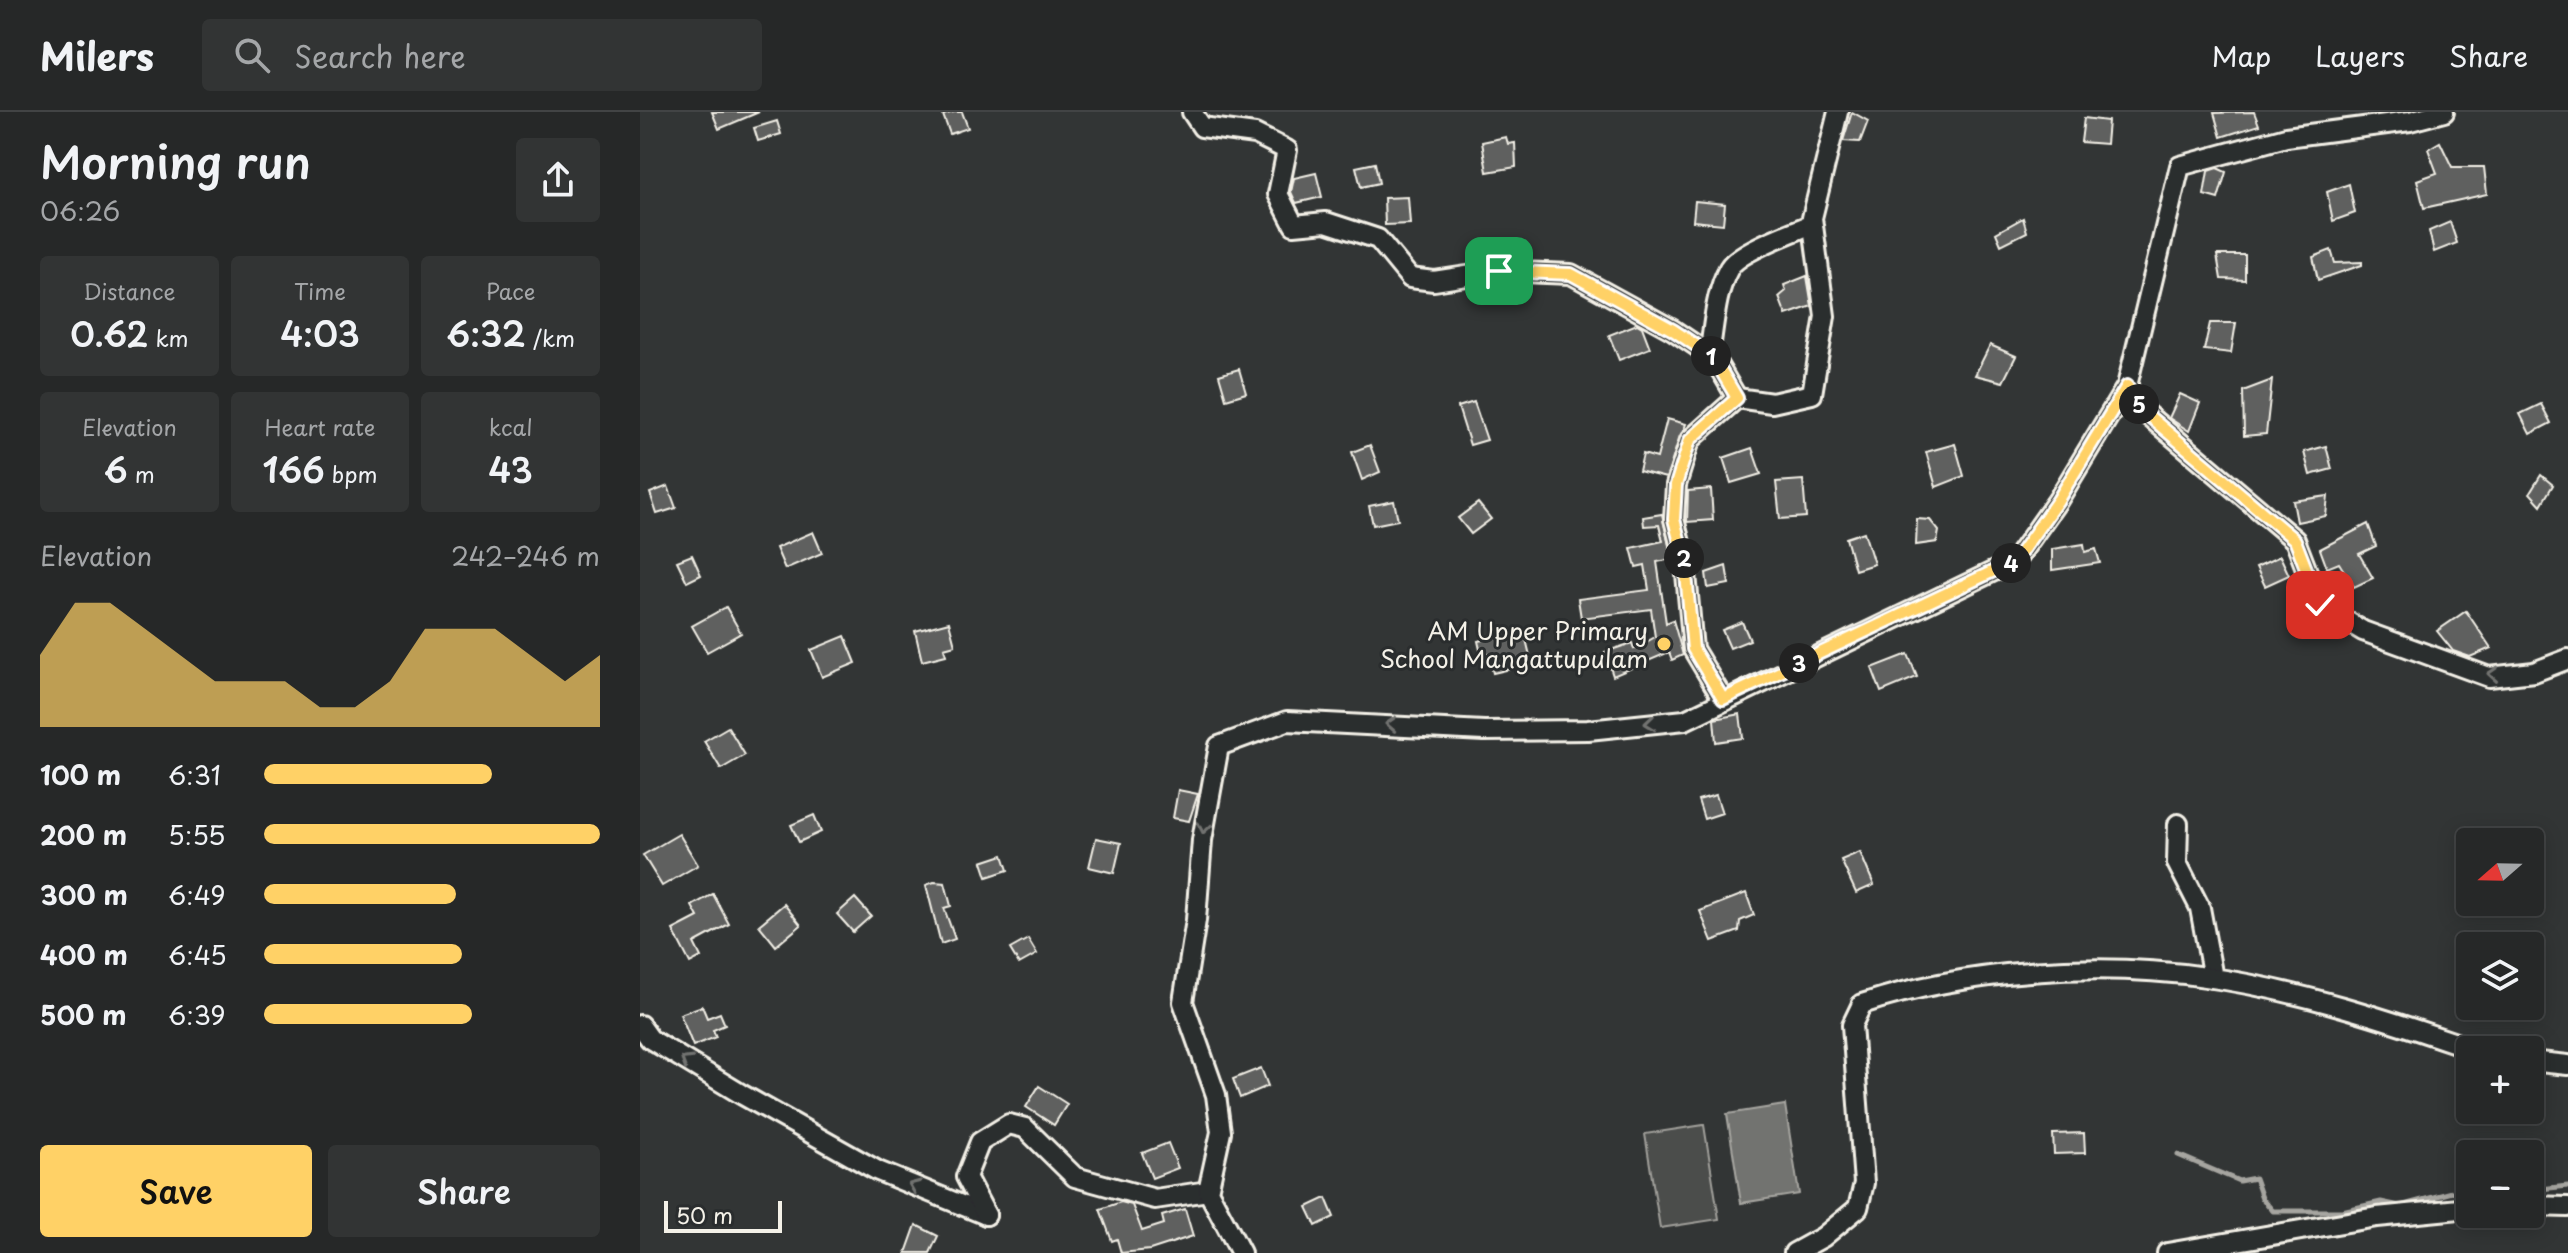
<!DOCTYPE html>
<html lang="en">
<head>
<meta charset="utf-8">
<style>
	body { margin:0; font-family:"Playpen Sans",sans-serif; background:#323434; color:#f1f3f6; height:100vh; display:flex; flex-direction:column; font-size:30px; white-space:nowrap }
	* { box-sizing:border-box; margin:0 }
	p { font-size:26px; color:#a4a6a8 }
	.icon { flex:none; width:44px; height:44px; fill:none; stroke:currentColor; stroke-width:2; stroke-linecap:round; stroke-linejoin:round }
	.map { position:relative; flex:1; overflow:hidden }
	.side { display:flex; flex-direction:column; background:#262828; width:640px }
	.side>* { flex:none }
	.needle { width:52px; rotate:250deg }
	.fabs { position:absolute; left:1816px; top:716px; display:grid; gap:16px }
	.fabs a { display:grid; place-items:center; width:88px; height:88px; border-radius:8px; background:#262828; box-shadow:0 4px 20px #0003,0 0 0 2px #424445; font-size:40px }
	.scale { position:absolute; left:24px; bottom:20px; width:118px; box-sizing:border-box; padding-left:8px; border:4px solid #f4f1e8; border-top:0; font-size:22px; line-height:28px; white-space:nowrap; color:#f4f1e8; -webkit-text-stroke:6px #2a2d2e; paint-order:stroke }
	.pin { position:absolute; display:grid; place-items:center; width:68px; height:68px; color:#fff; margin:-34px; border-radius:16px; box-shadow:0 4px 12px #0006 }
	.km { position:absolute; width:40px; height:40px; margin:-20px; border-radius:50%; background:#222; color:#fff; font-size:22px; line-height:40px; text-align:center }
	.round { display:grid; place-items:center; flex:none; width:84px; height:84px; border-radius:8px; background:#323434 }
	.headline { display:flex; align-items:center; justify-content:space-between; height:136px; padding:0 40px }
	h1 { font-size:44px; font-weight:600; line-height:60px }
	.metrics { display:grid; grid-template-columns:repeat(3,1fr); gap:12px; height:136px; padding:8px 40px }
	.metrics div { display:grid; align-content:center; border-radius:8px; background:#323434; text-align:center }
	.metrics b { font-size:34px; font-weight:600 }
	.metrics small { font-size:22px; font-weight:400 }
	.metrics p { font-size:22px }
	.chart { height:224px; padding:16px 40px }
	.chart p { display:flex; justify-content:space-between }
	.chart svg { width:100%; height:144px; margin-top:8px; fill:#ffd166; opacity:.7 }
	.primary-button { display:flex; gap:16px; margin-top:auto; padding:16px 40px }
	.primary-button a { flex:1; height:92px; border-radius:8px; background:#ffd166; color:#111; font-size:32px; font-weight:600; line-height:92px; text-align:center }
	.primary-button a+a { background:#323434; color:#f1f3f6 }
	ul { padding:0 40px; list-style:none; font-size:26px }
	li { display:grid; grid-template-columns:128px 96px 1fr; align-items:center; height:60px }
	li i { height:20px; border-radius:10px; background:#ffd166 }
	header { display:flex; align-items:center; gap:48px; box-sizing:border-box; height:112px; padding:0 40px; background:#262828; border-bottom:2px solid #424445 }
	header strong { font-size:38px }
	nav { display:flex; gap:44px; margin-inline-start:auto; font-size:28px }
	.search { width:560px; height:72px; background:#323434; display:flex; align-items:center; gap:20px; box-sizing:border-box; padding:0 28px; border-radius:8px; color:#a4a6a8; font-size:30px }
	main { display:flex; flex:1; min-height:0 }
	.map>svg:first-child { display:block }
</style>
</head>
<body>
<header>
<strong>Milers</strong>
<div class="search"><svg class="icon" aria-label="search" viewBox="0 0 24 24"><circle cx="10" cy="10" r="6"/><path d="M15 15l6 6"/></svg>Search here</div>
<nav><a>Map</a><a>Layers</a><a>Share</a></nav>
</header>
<main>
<section class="side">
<div class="headline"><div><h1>Morning run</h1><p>06:26</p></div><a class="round"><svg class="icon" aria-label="share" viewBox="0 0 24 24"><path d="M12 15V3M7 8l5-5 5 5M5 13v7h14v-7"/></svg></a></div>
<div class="metrics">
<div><p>Distance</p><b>0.62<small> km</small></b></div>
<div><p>Time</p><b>4:03</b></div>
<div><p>Pace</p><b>6:32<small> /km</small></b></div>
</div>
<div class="metrics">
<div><p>Elevation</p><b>6<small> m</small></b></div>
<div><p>Heart rate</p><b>166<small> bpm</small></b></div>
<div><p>kcal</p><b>43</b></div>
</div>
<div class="chart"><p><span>Elevation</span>242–246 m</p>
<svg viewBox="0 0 160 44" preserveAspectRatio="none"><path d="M0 44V22L10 6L20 6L30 14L40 22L50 30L60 30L70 30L80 38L90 38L100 30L110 14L120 14L130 14L140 22L150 30L160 22V44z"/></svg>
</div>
<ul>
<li><b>100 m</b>6:31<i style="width:68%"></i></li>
<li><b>200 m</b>5:55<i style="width:100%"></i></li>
<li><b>300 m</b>6:49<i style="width:57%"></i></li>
<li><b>400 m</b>6:45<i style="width:59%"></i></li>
<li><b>500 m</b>6:39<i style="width:62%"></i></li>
</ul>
<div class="primary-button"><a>Save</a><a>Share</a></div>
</section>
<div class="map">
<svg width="1928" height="1141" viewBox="0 0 1928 1141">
	<rect width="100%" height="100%" fill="#323535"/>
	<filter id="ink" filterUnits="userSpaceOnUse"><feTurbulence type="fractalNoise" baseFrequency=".0125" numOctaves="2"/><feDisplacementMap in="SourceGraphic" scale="16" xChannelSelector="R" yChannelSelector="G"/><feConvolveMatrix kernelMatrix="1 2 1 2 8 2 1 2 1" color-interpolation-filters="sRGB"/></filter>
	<g filter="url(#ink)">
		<!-- green -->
		<polygon fill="#4b4d4c" stroke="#a09f9a" stroke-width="2" points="1064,1013 1079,1107 1020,1116 1005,1022"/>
		<!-- water -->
		<polygon fill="#727370" stroke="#a6a5a0" stroke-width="2" points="1145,993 1159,1082 1101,1091 1087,1002"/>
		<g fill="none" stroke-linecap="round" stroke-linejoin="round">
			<!-- stream -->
			<g stroke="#a6a5a0" stroke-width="5">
				<polyline points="1538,1043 1599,1069 1615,1066 1622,1086 1633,1099 1702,1099 1741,1090 1760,1094 1816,1079 1830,1081"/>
				<polyline points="1890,1078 1928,1074"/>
			</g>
		</g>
		<!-- building -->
		<g fill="#5f605f" stroke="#f4f1e8" stroke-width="2">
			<polygon points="72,0 119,0 79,17"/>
			<polygon points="314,0 322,0 328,16 310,22 303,3"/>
			<polygon points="1212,0 1228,9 1220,30 1203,29"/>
			<polygon points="1614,0 1619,13 1581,25 1574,1"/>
			<polygon points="1444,6 1468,9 1466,32 1441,30"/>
			<polygon points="137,9 141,22 118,29 114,16"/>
			<polygon points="866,25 868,32 875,31 876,55 847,60 842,30"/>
			<polygon points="1800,30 1812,55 1844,55 1847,82 1784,96 1777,68 1797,61 1788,37"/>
			<polygon points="735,51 739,71 721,75 716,55"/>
			<polygon points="1577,56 1586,60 1578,87 1564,83 1568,59"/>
			<polygon points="676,61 682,85 656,91 651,80 654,66"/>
			<polygon points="1709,72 1715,101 1693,109 1687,80"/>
			<polygon points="768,85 770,112 745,113 744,86"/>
			<polygon points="1055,89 1085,92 1083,112 1053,109"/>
			<polygon points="1383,106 1387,120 1361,133 1356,121"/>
			<polygon points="1810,110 1817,131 1794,140 1789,119"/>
			<polygon points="1691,138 1695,151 1722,150 1722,153 1678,168 1673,145"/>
			<polygon points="1577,143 1605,143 1605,168 1581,167"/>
			<polygon points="1167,164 1172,194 1146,203 1139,185 1146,179 1144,173"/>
			<polygon points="1570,211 1596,211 1591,241 1564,238"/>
			<polygon points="997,212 1002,215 1010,236 979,248 969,223"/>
			<polygon points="1350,233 1376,244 1363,270 1335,263"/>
			<polygon points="599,257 606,281 586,287 579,263"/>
			<polygon points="1632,268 1626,322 1604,324 1603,279"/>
			<polygon points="1540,282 1560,291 1549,319 1529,306"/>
			<polygon points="834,290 847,328 830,333 818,295"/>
			<polygon points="1901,292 1911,311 1890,322 1880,302"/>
			<polygon points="1027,307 1046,312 1026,366 999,359 1003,342 1017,346"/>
			<polygon points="1315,332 1324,364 1296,375 1286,340"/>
			<polygon points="730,333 740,360 722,368 712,340"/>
			<polygon points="1686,334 1692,357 1670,363 1664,340"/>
			<polygon points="1112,336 1121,362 1091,371 1083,346"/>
			<polygon points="1901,363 1913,373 1901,393 1890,381"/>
			<polygon points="1163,368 1166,405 1140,407 1136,370"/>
			<polygon points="28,374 36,396 17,402 10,381"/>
			<polygon points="1071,377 1073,408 1047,410 1048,379"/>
			<polygon points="1688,384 1686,404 1657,410 1653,389"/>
			<polygon points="754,389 758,408 733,413 729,394"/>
			<polygon points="838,391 851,407 831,422 818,406"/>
			<polygon points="1022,402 1032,447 1017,450 1026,511 1033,508 1043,543 1032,548 1029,540 973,564 965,540 992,531 994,537 1015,525 1011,497 941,506 938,487 1009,478 1005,453 996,455 991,436 1023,429 1019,413 1004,414 1003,405"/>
			<polygon points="1277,407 1290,408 1299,419 1297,430 1276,433"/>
			<polygon points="1728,412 1736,434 1719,442 1733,466 1714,475 1699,451 1687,456 1680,437"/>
			<polygon points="173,420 182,441 145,457 136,436"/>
			<polygon points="1224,420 1234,452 1215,458 1206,426"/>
			<polygon points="1444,432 1445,440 1456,437 1460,451 1412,458 1412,437"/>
			<polygon points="52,443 61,463 47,470 37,449"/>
			<polygon points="1640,444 1649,463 1625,474 1616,455"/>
			<polygon points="1086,454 1089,472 1068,476 1066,461"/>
			<polygon points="86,495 101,521 67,540 52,514"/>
			<polygon points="1826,499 1851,536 1830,545 1813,539 1797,519"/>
			<polygon points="309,510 315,533 304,536 306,543 282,549 275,519"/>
			<polygon points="1102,510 1110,528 1090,536 1082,518"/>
			<polygon points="884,519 892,552 853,561 848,541 841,542 838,529"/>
			<polygon points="205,524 216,551 182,565 171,538"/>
			<polygon points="1268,542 1277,565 1241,580 1232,556"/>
			<polygon points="1100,602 1103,626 1076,630 1074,607"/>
			<polygon points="88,615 105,643 81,657 64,629"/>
			<polygon points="538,678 558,682 549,709 533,706"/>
			<polygon points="1076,683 1082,701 1064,707 1058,688"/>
			<polygon points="174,703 181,720 159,730 151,713"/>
			<polygon points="39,722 58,753 22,774 3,743"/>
			<polygon points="456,726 481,731 474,761 449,755"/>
			<polygon points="1220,740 1234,773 1216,781 1201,748"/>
			<polygon points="363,743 368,758 347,765 342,750"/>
			<polygon points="294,770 305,771 311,794 304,796 315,827 301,832 286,773"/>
			<polygon points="1106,781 1114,803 1100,809 1099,819 1072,829 1060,799"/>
			<polygon points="73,782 89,812 54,831 61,845 50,851 33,818 58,805 52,794"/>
			<polygon points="215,786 231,804 213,820 197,802"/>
			<polygon points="144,792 161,813 136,834 119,813"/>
			<polygon points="388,827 397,842 379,852 370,837"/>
			<polygon points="62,894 67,906 80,901 85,913 73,918 76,925 53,934 40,902"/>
			<polygon points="621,956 628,974 600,986 593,967"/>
			<polygon points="399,974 427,992 414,1013 386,995"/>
			<polygon points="1444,1021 1445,1041 1414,1042 1413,1022"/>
			<polygon points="528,1031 538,1056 512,1066 502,1041"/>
			<polygon points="686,1086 694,1105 676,1114 667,1095"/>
			<polygon points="481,1090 492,1093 502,1119 524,1112 522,1104 545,1097 553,1124 510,1138 481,1141 477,1127 472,1129 460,1097"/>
			<polygon points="276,1113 298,1124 290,1141 266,1141"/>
		</g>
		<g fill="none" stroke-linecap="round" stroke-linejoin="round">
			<!-- minor casing -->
			<g stroke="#f4f1e8" stroke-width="24">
				<g id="minor">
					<polyline points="552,0 562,15 615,22 647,38 638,82 654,113 686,110 738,127 770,166 794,169 859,159 931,162 1033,218 1073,245 1097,286"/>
					<path d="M1069 243C1074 215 1075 181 1089 156 1099 139 1153 120 1172 112"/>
					<polyline points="1487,274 1504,300 1655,428 1680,493 1723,519 1849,565 1894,560 1928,547"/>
					<polyline points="1097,286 1132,291 1172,282 1185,204 1172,106 1198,0"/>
					<polyline points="1083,587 1053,537 1045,451 1034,407 1036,373 1050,328 1097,286"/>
					<polyline points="1538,712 1537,751 1560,796 1573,866"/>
					<polyline points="0,913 10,927 101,982 238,1059 346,1103"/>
					<polyline points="1890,949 1928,953"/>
					<polyline points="1890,1094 1928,1095"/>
					<polyline points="346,1103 326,1065 340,1030 369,1012 385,1016 435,1065 515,1087 568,1079"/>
					<polyline points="601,1141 568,1079 581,1020 576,983 543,890 556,808 562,728 579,634 647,609 844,619 948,618 1045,608 1375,449 1418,388 1487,274 1540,54 1646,25 1770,9 1804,0"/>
					<path d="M1154 1141 1183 1125 1218 1096 1224 1071 1212 913 1222 892C1325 858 1458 849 1566 865 1658 878 1749 908 1836 938"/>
					<polyline points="1527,1141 1737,1105 1830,1096"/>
				</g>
			</g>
			<!-- minor -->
			<use href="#minor" stroke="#2a2d2e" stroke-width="18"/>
		</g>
		<!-- one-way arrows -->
		<defs><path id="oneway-chevron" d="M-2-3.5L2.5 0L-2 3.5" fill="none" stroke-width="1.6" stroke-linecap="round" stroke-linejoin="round" transform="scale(2)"/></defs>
		<g stroke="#71726f">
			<use href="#oneway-chevron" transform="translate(1853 562) rotate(-176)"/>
			<use href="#oneway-chevron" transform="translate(1010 611) rotate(174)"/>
			<use href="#oneway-chevron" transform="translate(751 612) rotate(-177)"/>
			<use href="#oneway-chevron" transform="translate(564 716) rotate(100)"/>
			<use href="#oneway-chevron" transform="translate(46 949) rotate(-148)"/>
			<use href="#oneway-chevron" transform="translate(274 1074) rotate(-157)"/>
		</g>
	</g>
	<g fill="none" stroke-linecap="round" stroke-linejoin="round" filter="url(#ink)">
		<!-- route casing -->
		<g stroke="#fff" stroke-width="16">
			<polyline id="route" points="859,159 931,162 1033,218 1073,245 1097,286 1050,328 1036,373 1034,407 1045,451 1053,537 1083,587 1375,449 1418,388 1487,274 1504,300 1655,428 1680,493"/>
		</g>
		<!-- route -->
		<use href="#route" stroke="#ffd166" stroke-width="10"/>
	</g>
	<!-- markers -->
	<circle fill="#ffd166" stroke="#2a2d2e" stroke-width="3" cx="1024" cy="532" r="8"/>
	<g text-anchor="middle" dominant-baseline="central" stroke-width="6" stroke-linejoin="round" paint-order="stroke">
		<!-- poi labels -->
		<g font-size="24" fill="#f4f1e8" stroke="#2a2d2e" text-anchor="end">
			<text x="1008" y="518">AM Upper Primary<tspan x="1008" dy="28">School Mangattupulam</tspan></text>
		</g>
	</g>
</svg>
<div class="fabs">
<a><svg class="needle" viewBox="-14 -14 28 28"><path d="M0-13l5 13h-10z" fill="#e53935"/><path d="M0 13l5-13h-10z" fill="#a4a6a8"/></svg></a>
<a><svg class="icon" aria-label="layers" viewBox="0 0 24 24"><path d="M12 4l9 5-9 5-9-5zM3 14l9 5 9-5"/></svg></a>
<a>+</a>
<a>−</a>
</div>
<div class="scale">50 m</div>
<div class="pin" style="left:859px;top:159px;background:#1e9e55"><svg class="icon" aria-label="arrive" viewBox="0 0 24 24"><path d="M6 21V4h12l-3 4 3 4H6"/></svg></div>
<div class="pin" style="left:1680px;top:493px;background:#d93025"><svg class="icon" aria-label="check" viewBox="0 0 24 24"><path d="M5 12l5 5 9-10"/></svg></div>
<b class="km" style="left:1071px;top:244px">1</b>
<b class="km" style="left:1044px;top:446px">2</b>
<b class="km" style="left:1159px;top:551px">3</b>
<b class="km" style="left:1371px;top:451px">4</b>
<b class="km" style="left:1499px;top:292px">5</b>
</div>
</main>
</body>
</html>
